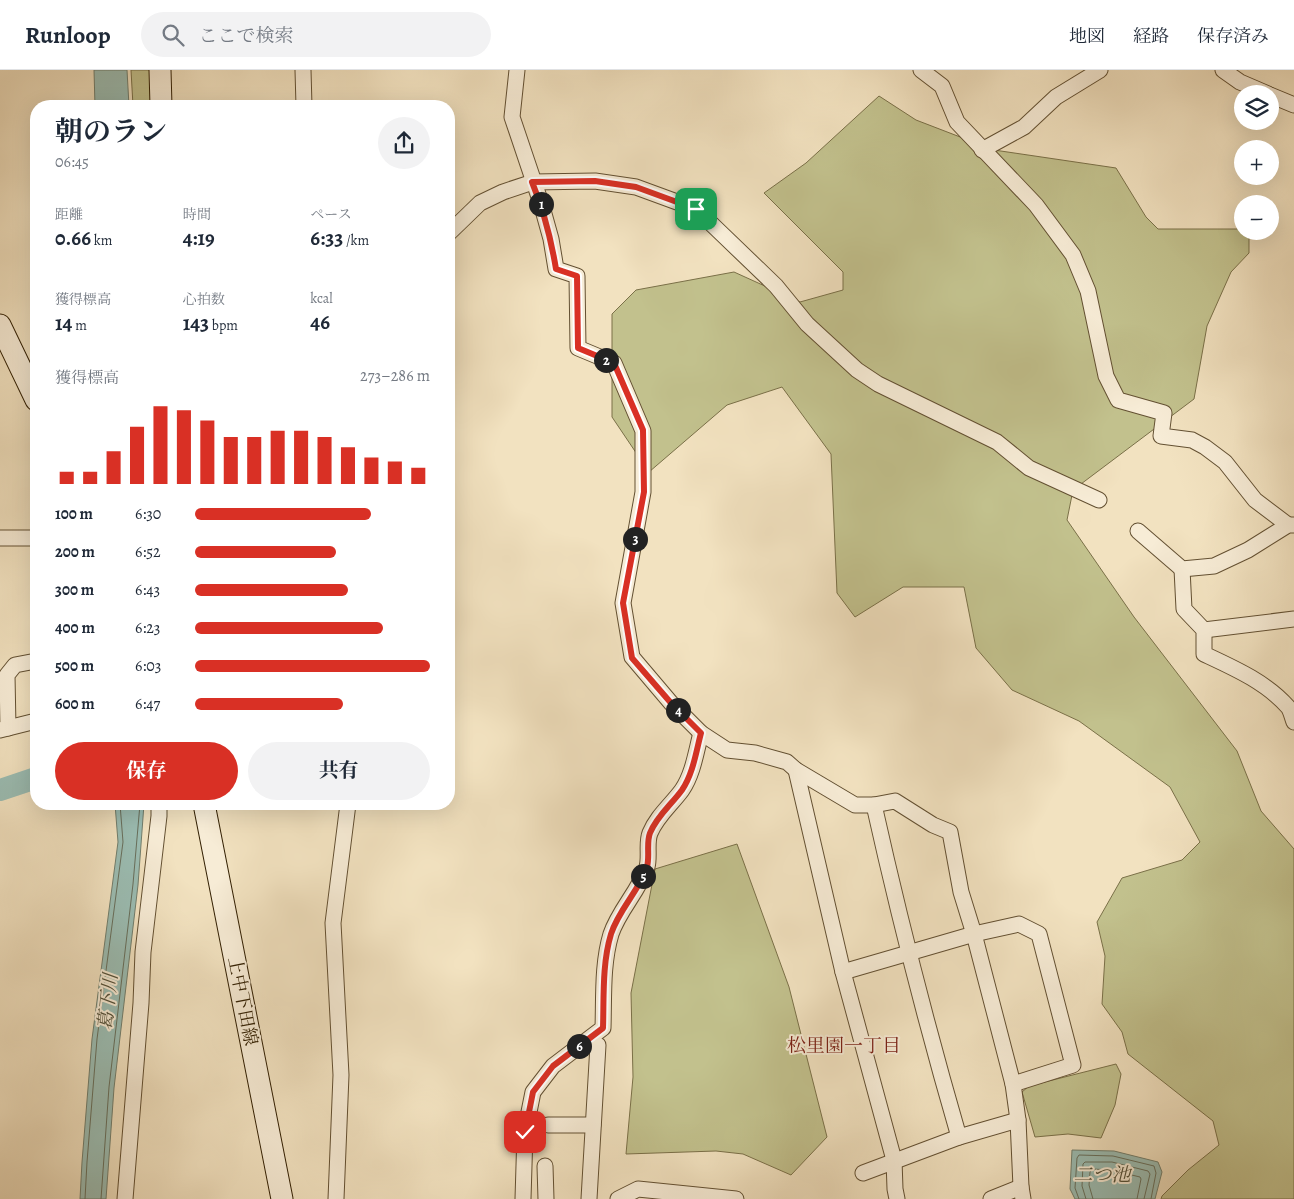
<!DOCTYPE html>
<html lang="ja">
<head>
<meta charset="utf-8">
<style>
	body { margin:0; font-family:Alegreya,"Noto Serif JP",serif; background:#f2f2f3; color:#1f2937; height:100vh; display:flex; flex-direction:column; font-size:19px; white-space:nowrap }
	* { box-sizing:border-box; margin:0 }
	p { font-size:16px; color:#747a83 }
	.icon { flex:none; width:28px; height:28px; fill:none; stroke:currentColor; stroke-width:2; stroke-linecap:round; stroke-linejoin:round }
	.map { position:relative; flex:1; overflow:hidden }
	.side { position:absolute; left:30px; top:30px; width:425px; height:710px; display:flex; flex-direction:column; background:#fff; border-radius:20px; box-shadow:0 5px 20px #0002 }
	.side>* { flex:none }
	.buttons { position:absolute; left:1234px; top:15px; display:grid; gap:10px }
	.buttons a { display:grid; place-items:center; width:45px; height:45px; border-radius:50%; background:#fff; box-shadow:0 5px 20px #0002; font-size:25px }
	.pin { position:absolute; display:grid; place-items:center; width:42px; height:42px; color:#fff; margin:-21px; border-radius:10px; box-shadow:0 2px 8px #0006 }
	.km { position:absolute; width:25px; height:25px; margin:-12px; border-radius:50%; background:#222; color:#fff; font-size:14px; line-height:25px; text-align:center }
	.round { display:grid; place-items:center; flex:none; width:52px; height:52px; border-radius:26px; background:#f2f2f3 }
	.overview { display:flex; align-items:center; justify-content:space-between; height:85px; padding:0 25px }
	h1 { font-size:28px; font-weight:700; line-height:38px }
	.figures { display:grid; grid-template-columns:repeat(3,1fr); gap:8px; height:85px; padding:5px 25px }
	.figures div { display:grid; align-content:center }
	.figures b { font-size:21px; font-weight:700 }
	.figures small { font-size:14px; font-weight:400 }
	.figures p { font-size:14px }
	.chart { height:140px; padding:10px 25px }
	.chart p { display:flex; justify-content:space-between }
	.chart svg { width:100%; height:90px; margin-top:5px; stroke:#d93025; stroke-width:6 }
	.button { display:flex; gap:10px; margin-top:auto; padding:10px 25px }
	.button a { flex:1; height:58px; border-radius:30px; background:#d93025; color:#fff; font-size:20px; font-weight:700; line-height:58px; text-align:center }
	.button a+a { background:#f2f2f3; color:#1f2937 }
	ul { padding:0 25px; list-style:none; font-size:16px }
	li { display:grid; grid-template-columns:80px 60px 1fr; align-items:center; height:38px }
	li i { height:12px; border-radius:6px; background:#d93025 }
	header { display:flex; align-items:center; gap:30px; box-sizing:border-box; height:70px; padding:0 25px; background:#fff; border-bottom:1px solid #e0e1e3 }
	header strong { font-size:24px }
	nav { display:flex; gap:28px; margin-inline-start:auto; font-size:18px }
	.search { width:350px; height:45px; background:#f2f2f3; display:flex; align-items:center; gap:12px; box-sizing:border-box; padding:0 18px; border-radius:28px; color:#747a83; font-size:19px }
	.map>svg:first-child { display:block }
</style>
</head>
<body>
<header>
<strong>Runloop</strong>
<div class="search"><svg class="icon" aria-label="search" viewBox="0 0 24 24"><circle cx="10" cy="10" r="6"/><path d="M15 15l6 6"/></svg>ここで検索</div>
<nav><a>地図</a><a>経路</a><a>保存済み</a></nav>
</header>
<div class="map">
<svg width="1294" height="1129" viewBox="0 0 1294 1129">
	<rect width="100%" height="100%" fill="#f2e2c0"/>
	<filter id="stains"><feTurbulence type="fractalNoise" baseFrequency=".004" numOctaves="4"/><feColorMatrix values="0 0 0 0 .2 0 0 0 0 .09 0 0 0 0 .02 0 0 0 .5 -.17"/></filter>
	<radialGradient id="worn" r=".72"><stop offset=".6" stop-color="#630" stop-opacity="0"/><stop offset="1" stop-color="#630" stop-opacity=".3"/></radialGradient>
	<!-- green -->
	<g fill="#c2c18d" stroke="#7a7048">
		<polygon points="131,0 156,0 157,36 133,36"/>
		<polygon points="879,26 916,50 994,80 1116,98 1146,147 1158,159 1242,159 1242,161 1249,161 1249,183 1231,202 1207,256 1194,329 1073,420 1067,450 1134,547 1237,681 1261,741 1294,779 1294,1129 1161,1129 1162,1126 1188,1100 1219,1075 1213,1051 1128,984 1122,962 1102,934 1105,886 1097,852 1122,808 1182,790 1200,772 1170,717 1079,651 1012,620 976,578 964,517 903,517 855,547 837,523 831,384 782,317 727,335 649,402 612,347 612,244 636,220 734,202 800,232 843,220 843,202 764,123 806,93"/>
		<polygon points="737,774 789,917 827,1067 791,1105 743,1084 716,1081 626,1084 633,1007 631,923 655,799"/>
		<polygon points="1116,994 1121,1004 1115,1035 1101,1068 1068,1064 1035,1067 1022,1022 1029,1016"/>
	</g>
	<!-- water -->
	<g fill="#9bbdb3" stroke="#717e6d">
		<polygon points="94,0 127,0 129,36 95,36"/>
		<polygon points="115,734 144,734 138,815 114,1018 106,1129 80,1129 82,1092 92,969 118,772"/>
		<polygon points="1072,1080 1114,1081 1158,1092 1162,1102 1155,1129 1075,1129 1070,1119"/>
	</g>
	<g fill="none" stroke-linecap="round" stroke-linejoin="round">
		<!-- shore -->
		<g stroke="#676e5b" stroke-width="1">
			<polyline points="85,1129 87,1092 97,969 123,772 120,734"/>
			<polyline points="101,1129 109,1017 133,814 140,734"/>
			<polyline points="1079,1129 1075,1118 1077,1088 1079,1085 1113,1086 1154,1096 1156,1103 1151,1129"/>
			<polyline points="1086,1129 1082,1116 1083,1094 1085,1092 1112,1092 1148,1101 1150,1104 1144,1129"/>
			<polyline points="1093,1129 1089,1115 1090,1102 1092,1099 1111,1100 1140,1107 1141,1109 1137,1129"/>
		</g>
		<!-- river -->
		<polyline stroke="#9bbdb3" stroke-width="22" points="0,720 36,708"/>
		<!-- street casing -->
		<g stroke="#635032" stroke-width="17">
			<g id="street">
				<polyline points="303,0 304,36"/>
				<polyline points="517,0 512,47 541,133 551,169 556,199 577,206 578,278 614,293 643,361 643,422 623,533 632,587 671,633 701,663 727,680 755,683 787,692 796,700 855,735 874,735 895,731 933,755 950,762 961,822 974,864 1013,1014 1018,1050 1021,1117 1023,1129"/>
				<polyline points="921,0 942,16 957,52 1036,135 1073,185 1088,221 1106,306 1118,330 1164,343 1161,366 1192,370 1205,377 1225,392 1255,430 1288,455"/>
				<polyline points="1223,0 1240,12 1268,24"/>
				<polyline points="1270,25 1294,35"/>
				<polyline points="982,80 1024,57 1056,27 1100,0"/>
				<polyline points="449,163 480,133 503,122 533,112 595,111 636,117 696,139 776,216 807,254 857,300 878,314 997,372 1029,398 1099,430"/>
				<polyline points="1138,461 1182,499 1214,496 1248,480 1288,455 1294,455"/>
				<polyline points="0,468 36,468"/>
				<path d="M1182 499 1184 539 1204 560V584C1234 598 1266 612 1288 637 1291 641 1292 647 1294 652"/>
				<polyline points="1204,560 1294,549"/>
				<polyline points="8,658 7,605 15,595 36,591"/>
				<polyline points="0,660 36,651"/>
				<polyline points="796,700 843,902 894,1090 895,1119 897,1129"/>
				<path d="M874 735C899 847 927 957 959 1067"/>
				<polyline points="843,902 974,864 1019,854 1039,864 1073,995 1013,1014"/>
				<polyline points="548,1055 593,1055"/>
				<polyline points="545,1096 546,1129"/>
				<polyline points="863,1103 959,1067 1018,1050"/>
				<polyline points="125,1129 141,933 143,882 159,746 159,734"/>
				<polyline points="336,1129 341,1005 333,853 348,734"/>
				<path d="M523 1129 525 1062 533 1022 553 996 603 958C604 927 602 894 611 864 619 840 639 821 647 797 650 786 646 773 650 763 657 746 671 735 682 720 693 704 696 682 701 663"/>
				<polyline points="589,1129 598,975"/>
				<polyline points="618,1129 638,1119 736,1129"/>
				<polyline points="991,1129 1021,1117"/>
			</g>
		</g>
		<!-- secondary casing -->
		<g stroke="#332003" stroke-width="23">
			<g id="secondary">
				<polyline points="160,0 161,36"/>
				<polyline points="0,255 36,330"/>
				<polyline points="204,734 282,1129"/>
			</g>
		</g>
		<!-- street -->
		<use href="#street" stroke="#f7ecd6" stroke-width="15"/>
		<!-- secondary -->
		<use href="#secondary" stroke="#f7ecd6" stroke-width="21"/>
	</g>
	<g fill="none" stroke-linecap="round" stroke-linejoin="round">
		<!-- route casing -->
		<g stroke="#fff" stroke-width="10">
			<path id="route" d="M525 1062 533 1022 553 996 603 958C604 927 602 894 611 864 619 839 639 821 647 797 650 786 646 773 650 763 657 746 671 735 682 720 693 704 696 682 701 663L671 633 632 588 623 533 644 422 643 360 614 293 578 278 577 206 556 199C551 169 544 141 532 112L595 111 636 117 696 139"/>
		</g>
		<!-- route -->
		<use href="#route" stroke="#d93025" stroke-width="6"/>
	</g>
	<g text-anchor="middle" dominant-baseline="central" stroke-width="4" stroke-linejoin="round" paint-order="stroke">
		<!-- street labels -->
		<g font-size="18" fill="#332003" stroke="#f7ecd6">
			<text transform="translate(243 931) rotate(79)">上中下田線</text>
		</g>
		<!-- water labels -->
		<g font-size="19" font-style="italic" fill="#524f38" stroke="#f7ecd6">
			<text transform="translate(108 932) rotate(-84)">葛下川</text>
			<text x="1102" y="1105">二つ池</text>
		</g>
		<!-- neighbourhood labels -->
		<g font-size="19" fill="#7a1f14" stroke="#f7ecd6">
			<text x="844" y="976">松里園一丁目</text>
		</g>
	</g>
	<rect width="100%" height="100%" filter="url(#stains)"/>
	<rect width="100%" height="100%" fill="url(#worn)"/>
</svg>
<div class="buttons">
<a><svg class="icon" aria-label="layers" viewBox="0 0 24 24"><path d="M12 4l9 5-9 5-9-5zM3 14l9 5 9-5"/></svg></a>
<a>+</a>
<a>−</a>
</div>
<div class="pin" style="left:696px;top:139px;background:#1e9e55"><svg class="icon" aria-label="arrive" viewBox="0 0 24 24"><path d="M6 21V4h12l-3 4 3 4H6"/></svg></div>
<div class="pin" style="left:525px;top:1062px;background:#d93025"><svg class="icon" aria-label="check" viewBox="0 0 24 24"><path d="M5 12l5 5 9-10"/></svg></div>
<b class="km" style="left:541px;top:134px">1</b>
<b class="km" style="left:606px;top:290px">2</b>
<b class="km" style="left:635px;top:469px">3</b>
<b class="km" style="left:678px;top:640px">4</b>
<b class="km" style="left:643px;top:806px">5</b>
<b class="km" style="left:579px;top:976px">6</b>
<section class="side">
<div class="overview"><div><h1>朝のラン</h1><p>06:45</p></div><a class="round"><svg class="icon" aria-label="share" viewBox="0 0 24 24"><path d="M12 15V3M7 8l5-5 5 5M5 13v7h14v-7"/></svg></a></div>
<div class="figures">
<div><p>距離</p><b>0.66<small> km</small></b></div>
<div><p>時間</p><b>4:19</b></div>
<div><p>ペース</p><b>6:33<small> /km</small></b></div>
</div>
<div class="figures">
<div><p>獲得標高</p><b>14<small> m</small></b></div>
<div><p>心拍数</p><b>143<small> bpm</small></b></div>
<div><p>kcal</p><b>46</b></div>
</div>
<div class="chart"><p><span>獲得標高</span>273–286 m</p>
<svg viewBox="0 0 160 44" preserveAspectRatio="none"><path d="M5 44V38M15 44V38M25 44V28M35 44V16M45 44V6M55 44V8M65 44V13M75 44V21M85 44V21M95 44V18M105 44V18M115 44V21M125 44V26M135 44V31M145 44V33M155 44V36"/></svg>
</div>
<ul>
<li><b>100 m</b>6:30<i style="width:75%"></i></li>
<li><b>200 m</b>6:52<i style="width:60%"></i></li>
<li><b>300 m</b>6:43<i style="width:65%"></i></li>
<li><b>400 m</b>6:23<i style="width:80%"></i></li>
<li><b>500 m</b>6:03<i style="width:100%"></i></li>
<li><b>600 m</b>6:47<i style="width:63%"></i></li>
</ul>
<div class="button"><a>保存</a><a>共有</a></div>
</section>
</div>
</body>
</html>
